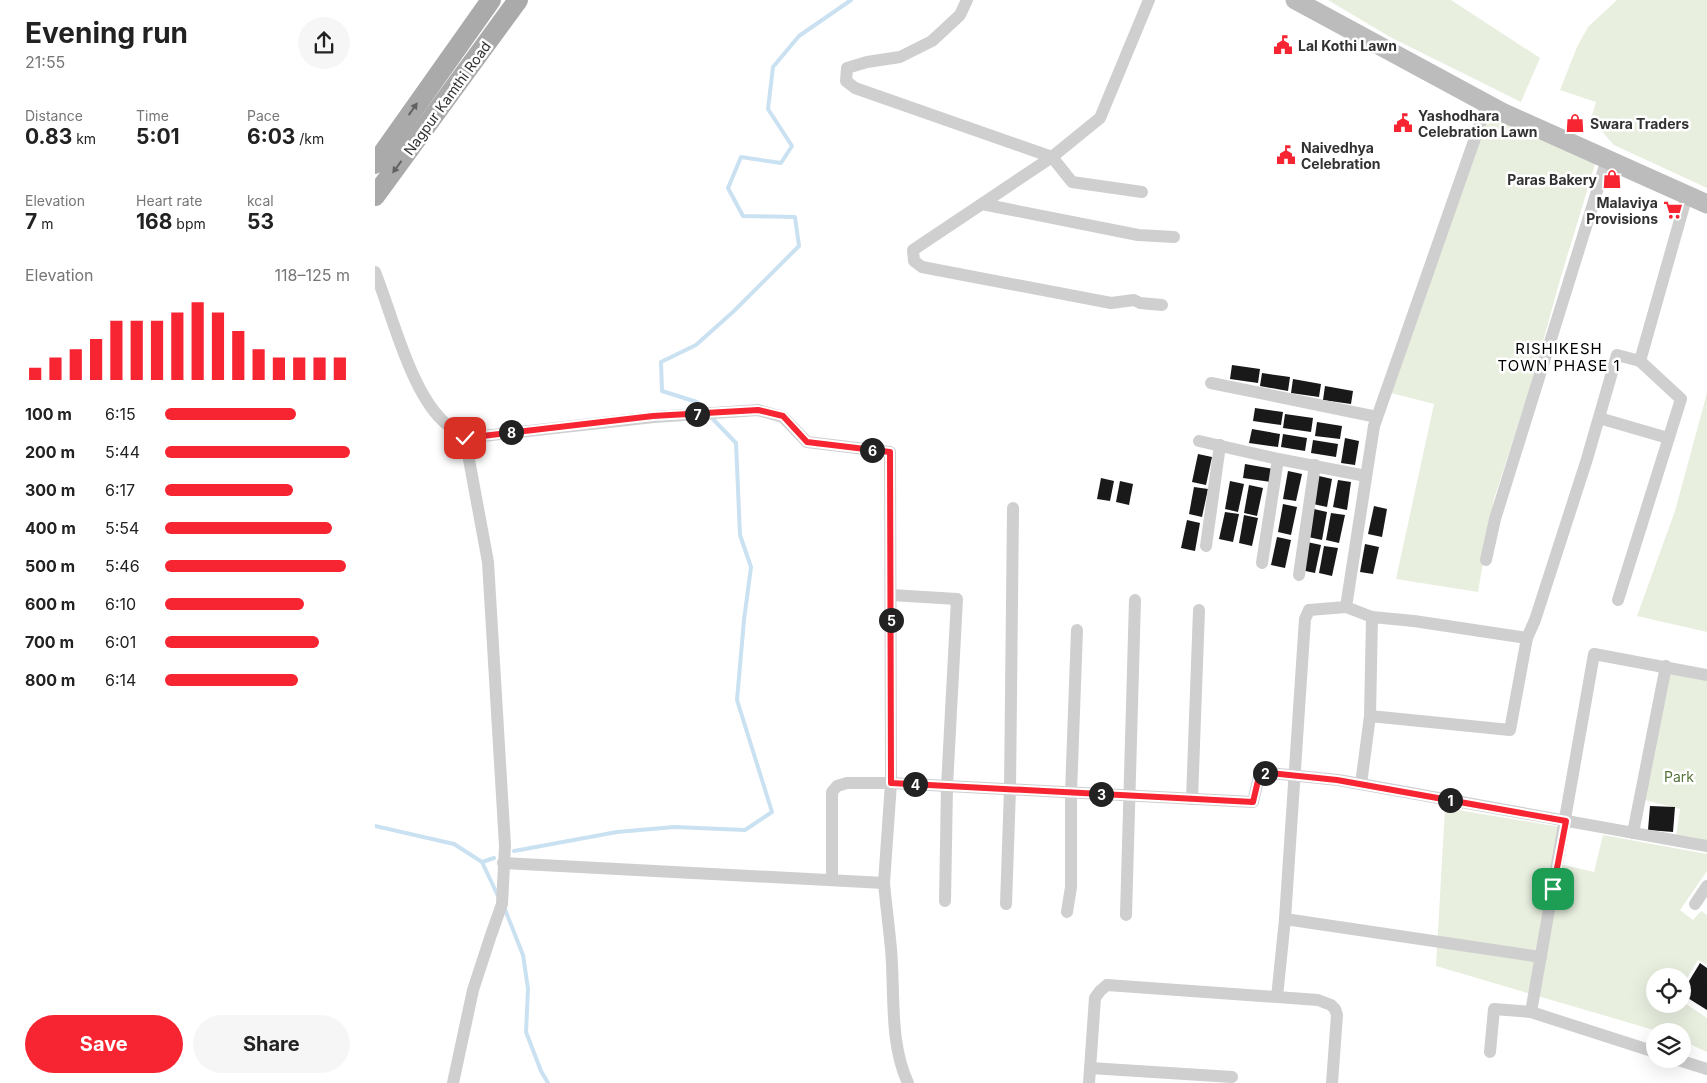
<!DOCTYPE html>
<html lang="en">
<head>
<meta charset="utf-8">
<style>
	body { margin:0; font-family:Inter,sans-serif; background:#f6f6f6; color:#222; height:100vh; display:flex; flex-direction:column; font-size:19px; white-space:nowrap }
	* { box-sizing:border-box; margin:0 }
	p { font-size:16px; color:#767676 }
	.icon { flex:none; width:28px; height:28px; fill:none; stroke:currentColor; stroke-width:2; stroke-linecap:round; stroke-linejoin:round }
	.map { position:relative; flex:1; overflow:hidden }
	.sheet { display:flex; flex-direction:column; background:#fff; width:375px }
	.sheet>* { flex:none }
	.fabs { position:absolute; left:1271px; top:968px; display:grid; gap:10px }
	.fabs a { display:grid; place-items:center; width:45px; height:45px; border-radius:50%; background:#fff; box-shadow:0 5px 20px #0002; font-size:25px }
	.pin { position:absolute; display:grid; place-items:center; width:42px; height:42px; color:#fff; margin:-21px; border-radius:10px; box-shadow:0 2px 8px #0006 }
	.km { position:absolute; width:25px; height:25px; margin:-12px; border-radius:50%; background:#222; color:#fff; font-size:14px; line-height:25px; text-align:center }
	.round { display:grid; place-items:center; flex:none; width:52px; height:52px; border-radius:26px; background:#f6f6f6 }
	.overview { display:flex; align-items:center; justify-content:space-between; height:85px; padding:0 25px }
	h1 { font-size:28px; font-weight:700; line-height:38px }
	.metrics { display:grid; grid-template-columns:repeat(3,1fr); gap:8px; height:85px; padding:5px 25px }
	.metrics div { display:grid; align-content:center }
	.metrics b { font-size:21px; font-weight:700 }
	.metrics small { font-size:14px; font-weight:400 }
	.metrics p { font-size:14px }
	.chart { height:140px; padding:10px 25px }
	.chart p { display:flex; justify-content:space-between }
	.chart svg { width:100%; height:90px; margin-top:5px; stroke:#f72532; stroke-width:6 }
	.button { display:flex; gap:10px; margin-top:auto; padding:10px 25px }
	.button a { flex:1; height:58px; border-radius:30px; background:#f72532; color:#fff; font-size:20px; font-weight:700; line-height:58px; text-align:center }
	.button a+a { background:#f6f6f6; color:#222 }
	ul { padding:0 25px; list-style:none; font-size:16px }
	li { display:grid; grid-template-columns:80px 60px 1fr; align-items:center; height:38px }
	li i { height:12px; border-radius:6px; background:#f72532 }
	main { display:flex; flex:1; min-height:0 }
	.map>svg:first-child { display:block }
</style>
</head>
<body>
<main>
<section class="sheet">
<div class="overview"><div><h1>Evening run</h1><p>21:55</p></div><a class="round"><svg class="icon" aria-label="share" viewBox="0 0 24 24"><path d="M12 15V3M7 8l5-5 5 5M5 13v7h14v-7"/></svg></a></div>
<div class="metrics">
<div><p>Distance</p><b>0.83<small> km</small></b></div>
<div><p>Time</p><b>5:01</b></div>
<div><p>Pace</p><b>6:03<small> /km</small></b></div>
</div>
<div class="metrics">
<div><p>Elevation</p><b>7<small> m</small></b></div>
<div><p>Heart rate</p><b>168<small> bpm</small></b></div>
<div><p>kcal</p><b>53</b></div>
</div>
<div class="chart"><p><span>Elevation</span>118–125 m</p>
<svg viewBox="0 0 160 44" preserveAspectRatio="none"><path d="M5 44V38M15 44V33M25 44V29M35 44V24M45 44V15M55 44V15M65 44V15M75 44V11M85 44V6M95 44V11M105 44V20M115 44V29M125 44V33M135 44V33M145 44V33M155 44V33"/></svg>
</div>
<ul>
<li><b>100 m</b>6:15<i style="width:71%"></i></li>
<li><b>200 m</b>5:44<i style="width:100%"></i></li>
<li><b>300 m</b>6:17<i style="width:69%"></i></li>
<li><b>400 m</b>5:54<i style="width:90%"></i></li>
<li><b>500 m</b>5:46<i style="width:98%"></i></li>
<li><b>600 m</b>6:10<i style="width:75%"></i></li>
<li><b>700 m</b>6:01<i style="width:83%"></i></li>
<li><b>800 m</b>6:14<i style="width:72%"></i></li>
</ul>
<div class="button"><a>Save</a><a>Share</a></div>
</section>
<div class="map">
<svg width="1332" height="1083" viewBox="0 0 1332 1083">
	<rect width="100%" height="100%" fill="#fff"/>
	<!-- green -->
	<g fill="#e8efdf">
		<polygon points="953,0 1076,0 1165,58 1146,102 1015,37"/>
		<polygon points="1242,0 1332,0 1332,188 1239,145 1216,119 1221,102 1185,90 1202,47 1213,27"/>
		<polygon points="1113,109 1221,161 1185,280 1156,385 1119,499 1103,592 1021,579 1059,404 1016,393"/>
		<polygon points="1332,393 1332,632 1262,616 1300,511"/>
		<polygon points="1293,673 1332,681 1332,841 1301,836 1305,809 1270,800"/>
		<polygon points="1070,808 1186,827 1180,863 1219,872 1228,835 1332,854 1332,871 1305,910 1318,920 1326,911 1332,915 1332,965 1323,960 1308,985 1308,976 1280,976 1280,1004 1308,1004 1308,1002 1332,1018 1332,1052 1308,1041 1308,1031 1282,1031 1061,966"/>
	</g>
	<g fill="none" stroke-linecap="round" stroke-linejoin="round">
		<!-- stream -->
		<g stroke="#cae1f1" stroke-width="4">
			<polyline points="330,411 322,402 287,391 286,362 321,345 359,311 424,246 420,217 368,216 353,188 366,157 406,163 417,146 393,109 398,67 424,36 476,0"/>
			<polyline points="0,826 79,844 107,862 119,858"/>
			<polyline points="139,851 242,832 299,827 370,830 397,812 362,700 369,620 376,567 365,535 361,443 335,416"/>
			<polyline points="107,862 123,896"/>
			<polyline points="129,907 148,955 153,989 151,1032 166,1071 173,1083"/>
		</g>
	</g>
	<!-- building -->
	<g fill="#191919">
		<polygon points="857,365 885,369 883,383 855,379"/>
		<polygon points="887,373 915,377 913,391 885,386"/>
		<polygon points="918,379 946,384 944,397 916,393"/>
		<polygon points="950,386 978,391 976,404 948,400"/>
		<polygon points="880,408 908,412 906,425 878,421"/>
		<polygon points="910,414 938,418 936,432 908,428"/>
		<polygon points="942,422 967,426 965,439 940,436"/>
		<polygon points="877,429 905,434 903,447 874,443"/>
		<polygon points="908,434 932,438 930,451 906,447"/>
		<polygon points="970,438 984,441 980,465 966,463"/>
		<polygon points="938,440 963,444 961,457 936,453"/>
		<polygon points="823,454 837,457 831,485 817,482"/>
		<polygon points="870,464 898,469 896,482 868,478"/>
		<polygon points="913,471 927,474 921,501 908,499"/>
		<polygon points="944,476 957,479 952,507 938,504"/>
		<polygon points="726,478 739,481 735,501 722,499"/>
		<polygon points="963,480 976,482 972,510 958,507"/>
		<polygon points="745,481 758,484 754,505 741,502"/>
		<polygon points="855,481 869,484 863,512 850,509"/>
		<polygon points="874,485 888,488 882,516 869,513"/>
		<polygon points="819,487 833,489 827,517 814,514"/>
		<polygon points="908,504 922,507 916,535 903,532"/>
		<polygon points="999,506 1012,509 1007,537 993,534"/>
		<polygon points="939,509 952,512 947,540 933,537"/>
		<polygon points="850,512 864,514 858,542 844,539"/>
		<polygon points="956,513 970,515 964,543 951,540"/>
		<polygon points="869,515 883,518 877,546 864,543"/>
		<polygon points="812,520 825,523 820,551 806,548"/>
		<polygon points="902,537 916,540 910,568 896,565"/>
		<polygon points="932,542 946,545 940,573 926,570"/>
		<polygon points="990,544 1004,547 998,574 985,572"/>
		<polygon points="949,546 963,548 957,576 944,573"/>
		<polygon points="1275,806 1300,807 1298,832 1273,830"/>
		<polygon points="1325,963 1332,968 1332,1010 1308,995 1308,991"/>
	</g>
	<g fill="none" stroke-linecap="round" stroke-linejoin="round">
		<!-- street -->
		<g stroke="#cfcfcf" stroke-width="12">
			<polyline points="592,0 585,15 557,41 525,57 492,62 472,68 471,81 480,88 677,157 697,182 767,192"/>
			<polyline points="774,0 725,118 677,157 538,250 539,261 547,267 736,303 759,300 765,303 787,305"/>
			<polyline points="607,204 763,235 799,237"/>
			<path d="M0 272C17 314 35 390 68 421 74 427 83 432 90 438L113 562 130 846 127 904 116 935 98 990 78 1083"/>
			<polyline points="836,383 1002,417"/>
			<polyline points="1224,418 1293,438"/>
			<polyline points="90,438 279,417 383,410 408,417 432,442 515,452 516,783 509,883 128,863"/>
			<polyline points="824,441 903,459 991,476"/>
			<polyline points="831,546 845,445"/>
			<polyline points="1111,560 1120,519 1232,159"/>
			<polyline points="887,563 903,459"/>
			<polyline points="924,575 940,465"/>
			<polyline points="516,595 582,599 572,786 570,901"/>
			<polyline points="1243,600 1306,399 1265,361"/>
			<polyline points="971,607 999,426 1112,104"/>
			<polyline points="995,716 1135,730 1152,638 1160,620 1212,459 1242,355 1265,361 1312,195"/>
			<polyline points="986,784 995,716 997,617"/>
			<polyline points="817,799 824,610"/>
			<polyline points="1258,833 1291,666"/>
			<polyline points="457,880 457,792 462,786 472,783 516,783 878,802 885,772 963,780 1332,846"/>
			<path d="M509 883C511 905 514 927 516 949 520 993 514 1042 533 1083"/>
			<polyline points="631,904 635,789 638,508"/>
			<polyline points="1320,904 1332,886"/>
			<polyline points="692,912 696,887 696,793 702,630"/>
			<polyline points="751,915 760,600"/>
			<polyline points="910,919 1166,957"/>
			<polyline points="902,997 910,919 930,619 934,610 971,607 997,617 1039,621 1152,638"/>
			<polyline points="1156,1012 1280,1052"/>
			<polyline points="1115,1052 1119,1009 1156,1012 1219,654 1332,675"/>
			<polyline points="1300,1059 1332,1069"/>
			<polyline points="715,1068 857,1077"/>
			<polyline points="714,1083 720,998 725,991 732,985 943,1000 956,1005 960,1009 962,1015 957,1083"/>
		</g>
		<!-- secondary -->
		<polyline stroke="#bcbcbc" stroke-width="19" points="920,0 1129,113 1332,204"/>
		<!-- primary -->
		<g stroke="#aaa" stroke-width="20">
			<polyline points="0,164 116,0"/>
			<polyline points="0,196 143,0"/>
		</g>
	</g>
	<!-- one-way arrows -->
	<defs><path id="oneway-solid" d="M-6-.8H1V-3.2L6.5 0L1 3.2V.8H-6Z" transform="scale(1.25)"/></defs>
	<g fill="#626262">
		<use href="#oneway-solid" transform="translate(38 109) rotate(-55)"/>
		<use href="#oneway-solid" transform="translate(22 167) rotate(126)"/>
	</g>
	<g fill="none" stroke-linecap="round" stroke-linejoin="round">
		<!-- route casing -->
		<g stroke="#fff" stroke-width="10">
			<polyline id="route" points="90,438 278,416 383,410 408,416 432,442 515,452 516,783 878,802 885,772 962,780 1191,821 1178,889"/>
		</g>
		<!-- route -->
		<use href="#route" stroke="#f72532" stroke-width="6"/>
	</g>
	<!-- icons -->
	<defs>
		<g id="civic-bare" transform="scale(1.5)"><path d="M-.6-6.5H3V-4.5H.6V-3L4-1V1h2V6H-6V1h2V-1L-.6-3ZM-1.2 2.5V6h2.4V2.5Z" fill="#f72532" stroke="#fff" stroke-width="2.5" paint-order="stroke"/></g>
		<g id="shop-bare" transform="scale(1.5)"><path d="M-5-2.5h2.3a2.7 3.5 0 0 1 5.4 0H5L5.5 6h-11ZM-1.5-2.5h3a1.5 2.3 0 0 0-3 0Z" fill="#f72532" stroke="#fff" stroke-width="2.5" paint-order="stroke"/></g>
		<g id="supermarket-bare" transform="scale(1.5)"><path d="M-6-5.5h2.5l.6 2H6L4.5 2H-2.5L-4.4-4H-6ZM-1.5 3.2a1.3 1.3 0 1 0 .1 0ZM3 3.2a1.3 1.3 0 1 0 .1 0Z" fill="#f72532" stroke="#fff" stroke-width="2.5" paint-order="stroke"/></g>
	</defs>
	<g fill-rule="evenodd">
		<use href="#civic-bare" x="908" y="45"/>
		<use href="#civic-bare" x="1028" y="123"/>
		<use href="#shop-bare" x="1200" y="123"/>
		<use href="#civic-bare" x="911" y="155"/>
		<use href="#shop-bare" x="1237" y="179"/>
		<use href="#supermarket-bare" x="1298" y="210"/>
	</g>
	<g text-anchor="middle" dominant-baseline="central" stroke-width="5" stroke-linejoin="round" paint-order="stroke">
		<!-- poi labels -->
		<g font-size="14" font-weight="bold" fill="#323232" stroke="#fff" text-anchor="start">
			<text x="923" y="45">Lal Kothi Lawn</text>
			<text x="1043" y="115">Yashodhara<tspan x="1043" dy="16">Celebration Lawn</tspan></text>
			<text x="1215" y="123">Swara Traders</text>
			<text x="926" y="147">Naivedhya<tspan x="926" dy="16">Celebration</tspan></text>
			<text x="1222" y="179" text-anchor="end">Paras Bakery</text>
			<text x="1283" y="202" text-anchor="end">Malaviya<tspan x="1283" dy="16">Provisions</tspan></text>
		</g>
		<!-- street labels -->
		<g font-size="14" fill="#323232" stroke="#fff">
			<text transform="translate(72 98) rotate(-54)">Nagpur Kamthi Road</text>
		</g>
		<!-- park labels -->
		<g font-size="14" fill="#547339" stroke="#fff">
			<text x="1304" y="776">Park</text>
		</g>
		<!-- neighbourhood labels -->
		<g font-size="15" letter-spacing="1" fill="#000" stroke="#fff">
			<text x="1184" y="348">RISHIKESH<tspan x="1184" dy="17">TOWN PHASE 1</tspan></text>
		</g>
	</g>
</svg>
<div class="fabs">
<a><svg class="icon" aria-label="locate" viewBox="0 0 24 24"><circle cx="12" cy="12" r="6"/><path d="M12 2v4M12 18v4M2 12h4M18 12h4"/></svg></a>
<a><svg class="icon" aria-label="layers" viewBox="0 0 24 24"><path d="M12 4l9 5-9 5-9-5zM3 14l9 5 9-5"/></svg></a>
</div>
<div class="pin" style="left:1178px;top:889px;background:#1e9e55"><svg class="icon" aria-label="arrive" viewBox="0 0 24 24"><path d="M6 21V4h12l-3 4 3 4H6"/></svg></div>
<div class="pin" style="left:90px;top:438px;background:#d93025"><svg class="icon" aria-label="check" viewBox="0 0 24 24"><path d="M5 12l5 5 9-10"/></svg></div>
<b class="km" style="left:1075px;top:800px">1</b>
<b class="km" style="left:890px;top:773px">2</b>
<b class="km" style="left:726px;top:794px">3</b>
<b class="km" style="left:540px;top:784px">4</b>
<b class="km" style="left:516px;top:620px">5</b>
<b class="km" style="left:497px;top:450px">6</b>
<b class="km" style="left:322px;top:414px">7</b>
<b class="km" style="left:136px;top:432px">8</b>
</div>
</main>
</body>
</html>
